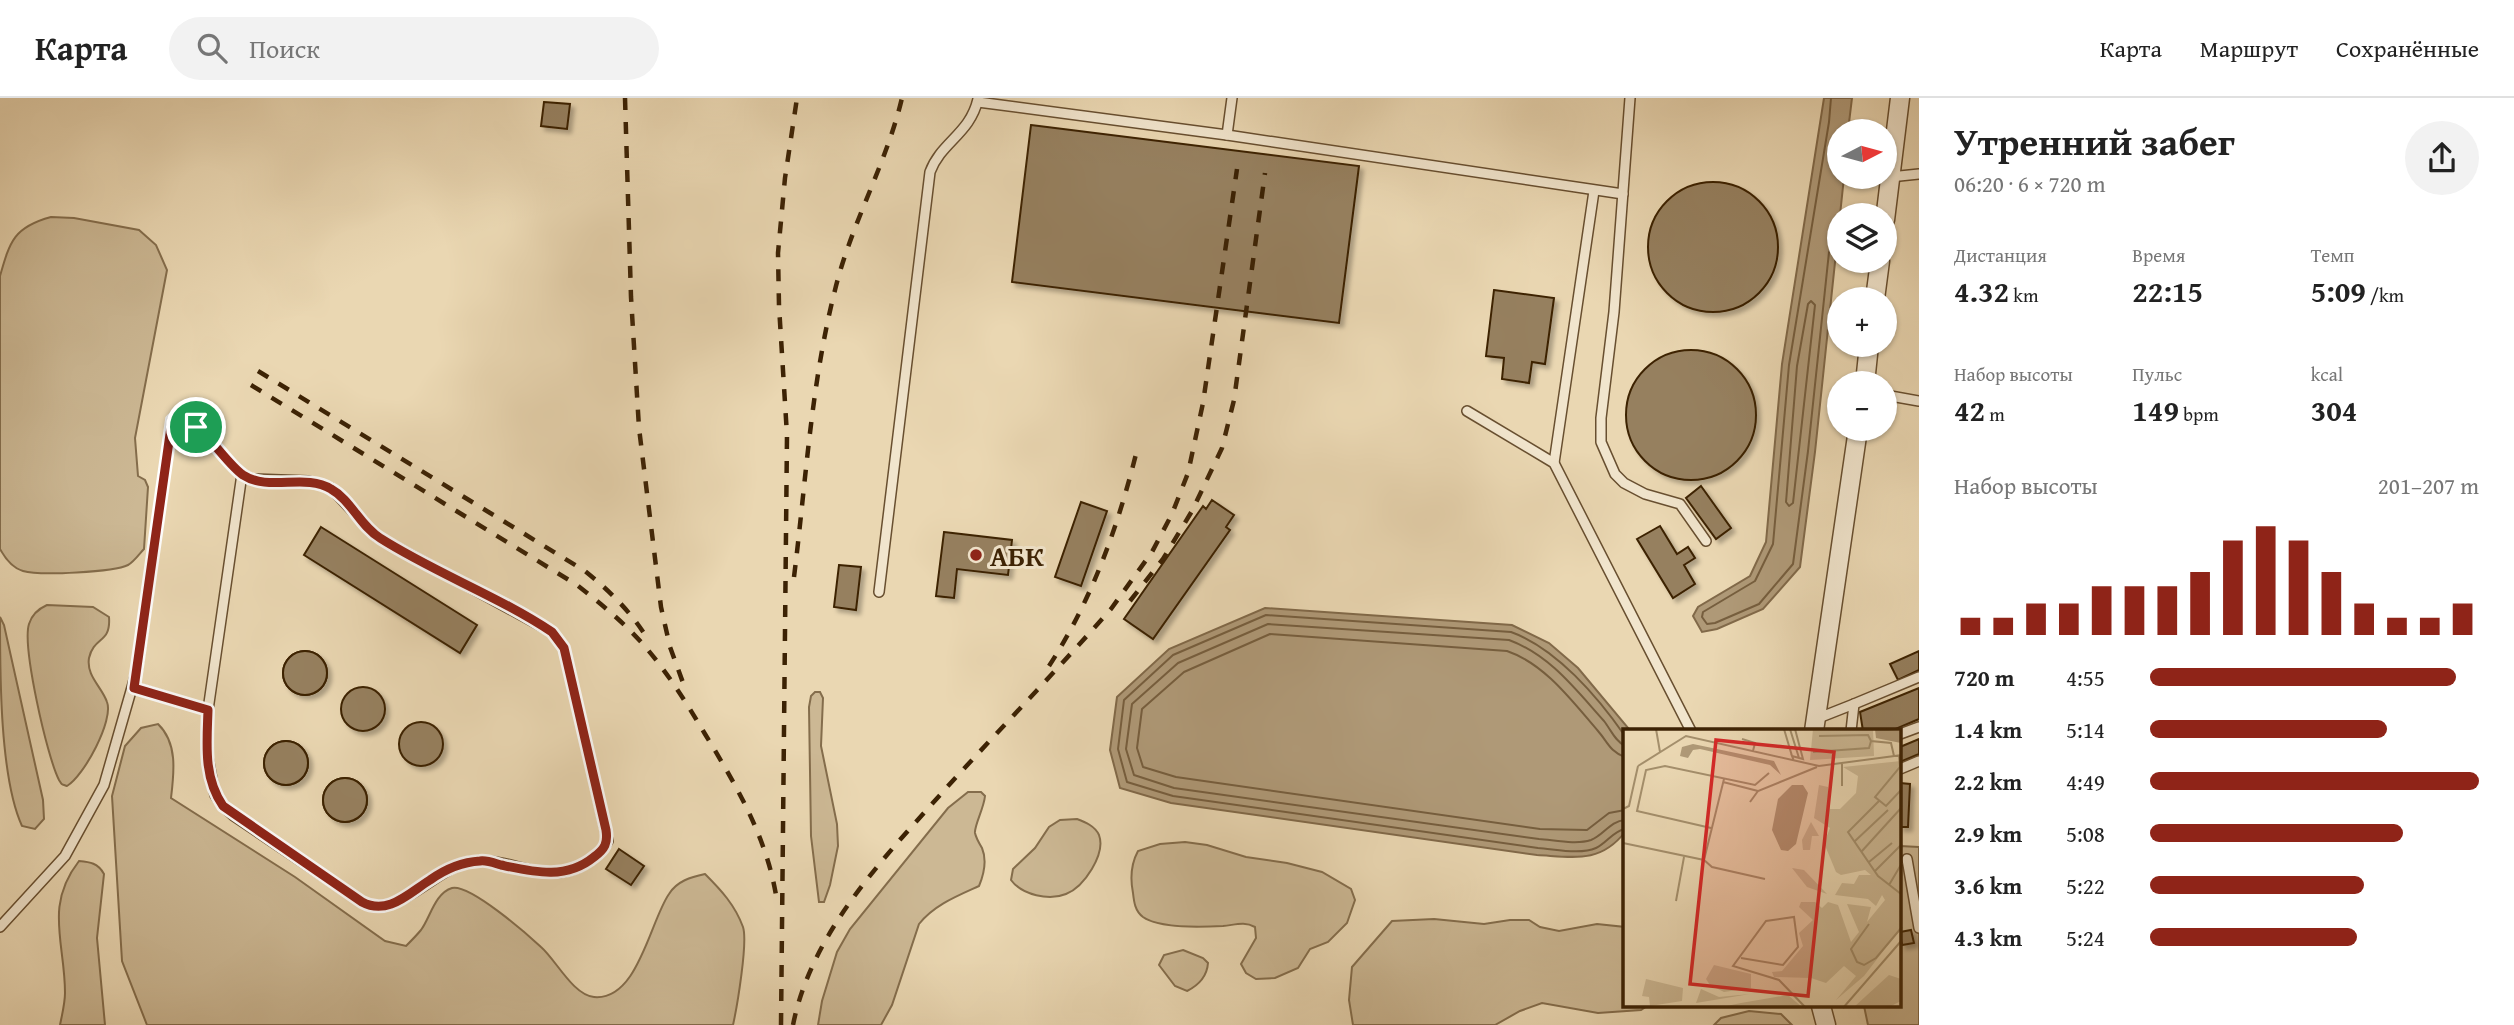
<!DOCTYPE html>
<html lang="ru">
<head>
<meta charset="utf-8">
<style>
	body { margin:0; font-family:"Gentium Book Plus",serif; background:#f2f2f2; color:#222; height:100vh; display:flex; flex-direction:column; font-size:26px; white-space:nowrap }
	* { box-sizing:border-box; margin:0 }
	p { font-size:23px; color:#767676 }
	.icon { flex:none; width:38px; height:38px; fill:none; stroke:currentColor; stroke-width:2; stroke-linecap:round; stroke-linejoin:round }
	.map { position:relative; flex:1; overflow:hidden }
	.sheet { display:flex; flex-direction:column; background:#fff; width:595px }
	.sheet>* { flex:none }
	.needle { width:46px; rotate:84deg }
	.buttons { position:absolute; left:1827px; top:21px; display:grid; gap:14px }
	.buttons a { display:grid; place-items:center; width:70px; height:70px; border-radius:50%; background:#fff; box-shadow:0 2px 5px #0004; font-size:35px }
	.pin { position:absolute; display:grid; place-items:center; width:60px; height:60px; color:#fff; margin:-30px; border:4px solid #fff; border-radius:50%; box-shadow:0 2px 7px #0007 }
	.round { display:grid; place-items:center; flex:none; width:74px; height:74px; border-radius:37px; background:#f2f2f2 }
	.overview { display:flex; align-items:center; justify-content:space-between; height:119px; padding:0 35px }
	h1 { font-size:38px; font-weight:600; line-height:52px }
	.stats { display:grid; grid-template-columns:repeat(3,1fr); gap:10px; height:119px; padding:7px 35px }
	.stats div { display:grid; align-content:center }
	.stats b { font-size:30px; font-weight:600 }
	.stats small { font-size:19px; font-weight:400 }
	.stats p { font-size:19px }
	.chart { height:196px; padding:14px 35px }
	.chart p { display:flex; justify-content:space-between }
	.chart svg { width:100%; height:126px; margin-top:7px; stroke:#8f2418; stroke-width:6 }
	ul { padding:0 35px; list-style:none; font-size:23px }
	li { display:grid; grid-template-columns:112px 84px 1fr; align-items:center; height:52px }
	li i { height:18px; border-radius:9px; background:#8f2418 }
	header { display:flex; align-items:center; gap:42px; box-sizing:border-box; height:98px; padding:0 35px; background:#fff; border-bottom:2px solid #e0e0e0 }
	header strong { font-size:33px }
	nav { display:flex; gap:38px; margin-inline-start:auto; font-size:24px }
	.search { width:490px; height:63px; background:#f2f2f2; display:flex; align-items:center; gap:18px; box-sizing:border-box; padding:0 24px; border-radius:38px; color:#767676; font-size:26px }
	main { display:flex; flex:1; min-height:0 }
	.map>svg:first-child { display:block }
</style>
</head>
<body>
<header>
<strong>Карта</strong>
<div class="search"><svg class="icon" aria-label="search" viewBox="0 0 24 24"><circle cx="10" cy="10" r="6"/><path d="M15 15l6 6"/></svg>Поиск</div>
<nav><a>Карта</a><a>Маршрут</a><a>Сохранённые</a></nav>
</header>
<main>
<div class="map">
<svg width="1919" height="927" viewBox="0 0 1919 927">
	<defs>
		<filter id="shadow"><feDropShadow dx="4" dy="4" stdDeviation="2" flood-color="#0004"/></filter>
	</defs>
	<rect width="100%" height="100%" fill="#ead7b2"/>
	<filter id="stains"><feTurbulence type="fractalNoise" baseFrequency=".00286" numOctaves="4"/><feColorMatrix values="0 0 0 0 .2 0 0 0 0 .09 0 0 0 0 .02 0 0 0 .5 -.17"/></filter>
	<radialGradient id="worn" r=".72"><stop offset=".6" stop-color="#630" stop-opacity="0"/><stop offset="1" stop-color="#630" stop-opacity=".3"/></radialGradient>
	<!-- green -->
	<g fill="#ccb894" stroke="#846d4c" stroke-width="2">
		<path d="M51 119 74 120 139 132 156 147 167 172 135 340 138 378 145 382 148 389 144 451C140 455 134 464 128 467 114 474 40 478 23 473 12 470 5 460 0 451V178C10 143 14 129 51 119Z"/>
		<path d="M47 507 93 509 109 519C111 546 94 538 89 560 86 578 102 589 107 604 114 622 84 678 67 688 61 686 62 687 59 682 47 659 22 548 29 526 32 516 38 511 47 507Z"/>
		<path d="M0 519 4 527 43 702 44 721 35 731 22 728C0 680 0 578 0 519Z"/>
		<polygon points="815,594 820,594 823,600 821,648 837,726 838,748 830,787 824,804 819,804 811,738 809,609 811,598"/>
		<path d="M158 626C178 645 174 675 171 700L295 779 385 843 406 848C411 843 416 838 421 832 430 820 435 795 452 790 470 786 527 836 541 849 556 862 573 897 594 899 638 903 650 823 669 796 677 783 691 779 705 776 721 792 735 807 743 829 748 844 737 909 733 927H147L122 863 112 698 125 648 141 630Z"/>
		<path d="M968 694H981L985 698C984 710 974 728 975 735 976 740 979 745 982 750 987 762 984 776 979 788 957 798 934 807 919 826L892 907 881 927H818L822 903 837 854 850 831 948 710Z"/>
		<path d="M1077 721C1085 724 1095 728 1099 737 1106 756 1084 789 1066 796 1049 803 1022 797 1011 782L1013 771 1035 750 1049 729 1060 722Z"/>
		<path d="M1185 744 1207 747 1246 759 1287 765 1322 774 1351 791 1355 802 1347 825 1328 844 1310 851 1298 870 1275 880 1256 881 1246 875 1241 866 1256 840 1255 829C1244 823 1235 827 1223 828 1203 829 1160 831 1143 819 1135 813 1134 804 1133 795 1130 780 1131 766 1138 753L1160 746Z"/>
		<polygon points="1900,748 1919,749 1919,927 1868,927 1864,908 1900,908"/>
		<path d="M79 763C90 764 98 765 104 776L97 840 105 927H60C62 917 65 905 65 895 65 844 44 808 79 763Z"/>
		<polygon points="1434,821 1484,826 1510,822 1529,822 1540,829 1559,833 1597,826 1625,829 1625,908 1647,908 1641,912 1598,915 1542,905 1520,913 1495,927 1353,927 1349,902 1352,869 1392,823"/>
		<path d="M1183 852 1203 860 1208 865C1207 879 1199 887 1187 893L1175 888 1159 867 1164 857Z"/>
		<polygon points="1749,913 1781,916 1792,927 1714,927 1721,920"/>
	</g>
	<!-- water -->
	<g fill="#af9977" stroke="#816949" stroke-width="2">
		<polygon points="1824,0 1852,0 1848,33 1839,33 1839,79 1844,79 1815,354 1800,469 1763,511 1717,531 1702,534 1693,518 1698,509 1750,478 1766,444 1782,266"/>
		<path d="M1265 510 1512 527 1549 545 1578 570 1629 631V633H1625V734C1600 766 1573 759 1537 757L1171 705 1120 690 1110 652 1117 599 1169 551Z"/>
	</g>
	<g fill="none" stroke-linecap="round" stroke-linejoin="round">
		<!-- shore -->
		<g stroke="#765e3e" stroke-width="2">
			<polyline points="1831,0 1829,24 1789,267 1773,446 1755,483 1703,514 1702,519 1707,526 1715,525 1759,506 1793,466 1808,353 1829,154 1832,149 1839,147"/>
			<polygon points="1811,203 1815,207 1793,405 1789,408 1786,404 1797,268 1808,206"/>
			<path d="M1625 638C1598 599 1556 550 1511 534L1266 517 1173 557 1124 602 1118 651 1127 684 1173 698 1538 750C1555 751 1580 757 1596 750 1607 745 1613 733 1625 731"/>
			<path d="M1625 648C1615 643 1611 632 1604 623 1576 592 1550 557 1509 542L1268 526 1178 565 1132 606 1126 651 1134 677 1174 690 1539 741C1554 742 1576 747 1591 742 1604 737 1610 723 1625 722"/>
			<path d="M1625 659C1610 654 1607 643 1598 633 1572 603 1545 566 1507 553L1270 536 1184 574 1142 611 1137 650 1143 669 1176 679 1540 731 1587 732 1609 715 1625 712"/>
		</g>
	</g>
	<!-- building -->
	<g fill="#96805e" stroke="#3c2204" stroke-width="2" filter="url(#shadow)">
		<polygon points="544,4 570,6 567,31 541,28"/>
		<polygon points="1031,27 1359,68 1339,225 1012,184"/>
		<circle cx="1713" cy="149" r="65"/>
		<polygon points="1494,192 1554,200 1545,266 1532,264 1529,285 1502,281 1504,260 1486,258"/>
		<circle cx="1691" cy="317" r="65"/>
		<polygon points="1701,388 1731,430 1716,441 1686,400"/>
		<polygon points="1212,402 1234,417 1226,429 1230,432 1153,541 1124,521 1203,408 1206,411"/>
		<polygon points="1081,404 1107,413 1081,488 1055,479"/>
		<polygon points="1660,428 1677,456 1688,449 1695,460 1684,467 1695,486 1673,500 1637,441"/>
		<polygon points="321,429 477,527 460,555 304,457"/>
		<polygon points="944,434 1012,442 1008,477 957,471 954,500 936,498"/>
		<polygon points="839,467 861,469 856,512 834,509"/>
		<polygon points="1919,553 1919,572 1898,582 1890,566"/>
		<circle cx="305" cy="575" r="22"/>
		<circle cx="305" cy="575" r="22"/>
		<circle cx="363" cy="611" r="22"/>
		<polygon points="1919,590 1919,621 1891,633 1863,633 1860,614"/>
		<circle cx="421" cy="646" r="22"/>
		<polygon points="1919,641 1919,656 1900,664 1900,649"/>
		<circle cx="286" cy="665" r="22"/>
		<circle cx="286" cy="665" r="22"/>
		<circle cx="345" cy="702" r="22"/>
		<circle cx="345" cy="702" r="22"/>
		<polygon points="1900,685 1910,686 1908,729 1900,729"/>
		<polygon points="619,751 644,768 631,787 606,771"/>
		<polygon points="1911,832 1914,845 1902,847 1900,834"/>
	</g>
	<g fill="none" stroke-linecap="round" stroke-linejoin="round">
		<!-- service casing -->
		<g stroke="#684f30" stroke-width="12">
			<g id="service">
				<polyline points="1630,0 1614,214 1601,320 1601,344 1615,376 1624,385 1645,396 1680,406 1706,443"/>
				<polyline points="978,4 1227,37 1623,96"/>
				<polyline points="1227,37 1232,0"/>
				<polyline points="1890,79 1919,76"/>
				<polyline points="1885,297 1919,303"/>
				<polyline points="1467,313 1554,365 1691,633"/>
				<polyline points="1554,365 1594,93"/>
				<path d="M879 494 930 74C941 44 970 36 978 1"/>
				<polyline points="133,589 208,612"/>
				<polyline points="1854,606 1919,579"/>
				<polyline points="1816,621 1854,606 1851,633"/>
				<polyline points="1900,636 1919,629"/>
				<polyline points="1900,671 1919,663"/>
				<polyline points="1907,761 1919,830"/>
				<path d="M0 829 65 758 104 687 137 572 172 322 181 320 189 323 242 376 252 381 308 383 331 390 376 438 552 534 564 550 608 743C602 754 595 760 585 766 543 790 509 756 469 764 434 771 396 823 362 804L234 718 223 708 215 697 207 655 208 612 242 376"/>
			</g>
		</g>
		<!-- minor casing -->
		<g stroke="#684f30" stroke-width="21">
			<g id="minor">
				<polyline points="1885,122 1900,0"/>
				<polyline points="1875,201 1880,163"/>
				<polyline points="1865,285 1869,247"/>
				<polyline points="1814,633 1858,331"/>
				<polyline points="1821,908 1826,927"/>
			</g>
		</g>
		<!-- service -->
		<use href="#service" stroke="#f1e5cd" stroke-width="9"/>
		<!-- minor -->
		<use href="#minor" stroke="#f1e5cd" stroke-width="18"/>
		<!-- rail -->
		<g stroke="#3c2204" stroke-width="4.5" stroke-dasharray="12 12" stroke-linecap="butt">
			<polyline points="625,0 631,199 639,330 661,509 670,549 686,593"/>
			<path d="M258 273 585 473C611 494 632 515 649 543"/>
			<path d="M251 287 577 487C600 505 622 523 641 544 666 572 686 604 705 636 736 687 766 738 776 797"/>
			<path d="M794 479C806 383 811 286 835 192 851 126 886 67 902 0"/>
			<polyline points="1130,503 1163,461 1192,413 1222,350 1234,302 1265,75"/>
			<path d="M1049 568C1093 500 1119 426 1138 348"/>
			<polyline points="781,927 787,337 779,208 778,155 785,80 797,0"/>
			<path d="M793 927C812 832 886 758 948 688 1002 629 1058 571 1111 511L1152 454 1172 416 1188 375 1203 305 1237 71"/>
		</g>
	</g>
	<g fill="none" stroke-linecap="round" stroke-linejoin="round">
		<!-- route casing -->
		<g stroke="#fff" stroke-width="14">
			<path id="route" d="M176 319C201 321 223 363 243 377 269 394 305 375 331 391 351 402 360 428 380 440 435 475 498 498 552 534L564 550 606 732C608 745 605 751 594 759 566 782 534 774 501 767 494 765 487 762 480 763 462 764 444 772 430 782 409 795 388 818 362 804L223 708C203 679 207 645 208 612L134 590 172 322Z"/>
		</g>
		<!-- route -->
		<use href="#route" stroke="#8f2418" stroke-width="9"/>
	</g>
	<!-- markers -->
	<circle fill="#8f2418" stroke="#f1e5cd" stroke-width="2.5" cx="976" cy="457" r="7"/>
	<g text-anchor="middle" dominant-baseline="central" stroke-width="6" stroke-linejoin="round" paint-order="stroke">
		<!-- poi labels -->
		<g font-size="28" font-weight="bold" fill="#3c2204" stroke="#f1e5cd" text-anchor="start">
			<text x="990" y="457">АБК</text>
		</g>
	</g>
	<!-- overview -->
	<g transform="translate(1623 631)">
		<rect width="278" height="278" fill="#ead7b2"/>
		<path d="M190 0H250L251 27 187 31ZM278 32V199L241 247 213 271 233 247 221 237 203 254 188 249 151 248 149 243 159 242 180 217 176 204 190 191 176 178 178 173H192L199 179 205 173 215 176 228 213 236 203 224 175 248 178 244 193 262 171 259 166 253 177 245 170 212 166 219 154 231 155 236 146H248L242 141 218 146 213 143 201 114 207 99 191 89 196 56 205 58 207 80H217L233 64 235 47 220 38ZM188 93 196 107H189L187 121H180L179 111ZM169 139 181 141 204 165 184 158ZM91 236 128 245V259L101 263 87 256 83 250ZM266 246 278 250V272L266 278H231ZM23 250 60 259 59 272 27 277 26 268 19 267ZM78 260 96 268 127 265 73 274ZM165 266 180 279H94L118 274Z" fill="#ccb894"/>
		<path d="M252 0 278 2V14L253 9ZM70 15 151 32 158 46 147 36 77 20 70 21 65 29 57 27 59 18ZM169 56H180L185 64 173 115 165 122 158 121 149 101 155 70Z" fill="#af9977"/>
		<path fill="none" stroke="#a48f6c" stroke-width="2" d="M33 0 37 23M161 0 169 27M196 7 245 6 248 12 268 14 271 27M119 10 132 14 130 22M190 23 246 19 248 12M276 26 277 38 252 68 263 77 279 60M171 32 169 27 180 30 172 0H167L176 29M219 34V57M15 37 63 7 196 37 279 26M100 53 135 62M256 72 225 103 255 147 278 165M127 73 135 62 194 38M0 80 6 77 15 37M88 99 14 82 23 41 42 37 132 56 146 44M232 112 265 81M0 114 81 131 89 138 142 150M239 122 279 78M81 131 101 50M246 133 269 114M252 142 279 115M266 156 279 134M53 172 61 128M246 195 228 220 234 233 241 236 253 229 279 198M118 229 160 236 175 218 171 188 143 192 110 237 156 251 183 279M220 279 279 211"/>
		<path fill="#d62828" fill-opacity="0.15" stroke="#d62828" stroke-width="3.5" d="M93 11 211 23 185 267 67 255Z"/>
		<rect width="278" height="278" fill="none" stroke="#3c2204" stroke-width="3.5"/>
	</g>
	<rect width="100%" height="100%" filter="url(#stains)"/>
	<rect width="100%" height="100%" fill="url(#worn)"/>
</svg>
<div class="buttons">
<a><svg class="needle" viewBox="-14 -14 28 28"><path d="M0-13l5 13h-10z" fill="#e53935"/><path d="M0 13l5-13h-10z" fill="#767676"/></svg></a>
<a><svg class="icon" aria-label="layers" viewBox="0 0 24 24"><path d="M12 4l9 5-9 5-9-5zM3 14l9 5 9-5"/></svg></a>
<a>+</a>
<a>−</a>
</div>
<div class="pin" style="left:196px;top:329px;background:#1e9e55"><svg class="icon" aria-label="arrive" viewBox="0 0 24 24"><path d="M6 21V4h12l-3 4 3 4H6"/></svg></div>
</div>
<section class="sheet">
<div class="overview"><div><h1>Утренний забег</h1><p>06:20 · 6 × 720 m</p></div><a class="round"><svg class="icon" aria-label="share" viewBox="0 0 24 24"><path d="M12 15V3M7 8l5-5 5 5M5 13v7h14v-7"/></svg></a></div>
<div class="stats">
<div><p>Дистанция</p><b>4.32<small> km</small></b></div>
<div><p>Время</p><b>22:15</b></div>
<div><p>Темп</p><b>5:09<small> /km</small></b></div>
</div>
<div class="stats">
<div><p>Набор высоты</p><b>42<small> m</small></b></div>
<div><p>Пульс</p><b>149<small> bpm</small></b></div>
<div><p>kcal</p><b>304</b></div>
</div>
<div class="chart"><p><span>Набор высоты</span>201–207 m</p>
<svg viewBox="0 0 160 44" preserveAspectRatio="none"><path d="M5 44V38M15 44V38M25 44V33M35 44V33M45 44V27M55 44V27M65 44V27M75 44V22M85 44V11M95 44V6M105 44V11M115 44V22M125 44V33M135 44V38M145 44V38M155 44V33"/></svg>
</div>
<ul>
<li><b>720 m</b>4:55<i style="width:93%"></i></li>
<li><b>1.4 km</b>5:14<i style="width:72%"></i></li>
<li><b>2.2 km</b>4:49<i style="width:100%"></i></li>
<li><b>2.9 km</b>5:08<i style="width:77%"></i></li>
<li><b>3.6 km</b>5:22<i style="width:65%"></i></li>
<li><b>4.3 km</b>5:24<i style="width:63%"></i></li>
</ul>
</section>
</main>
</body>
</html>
